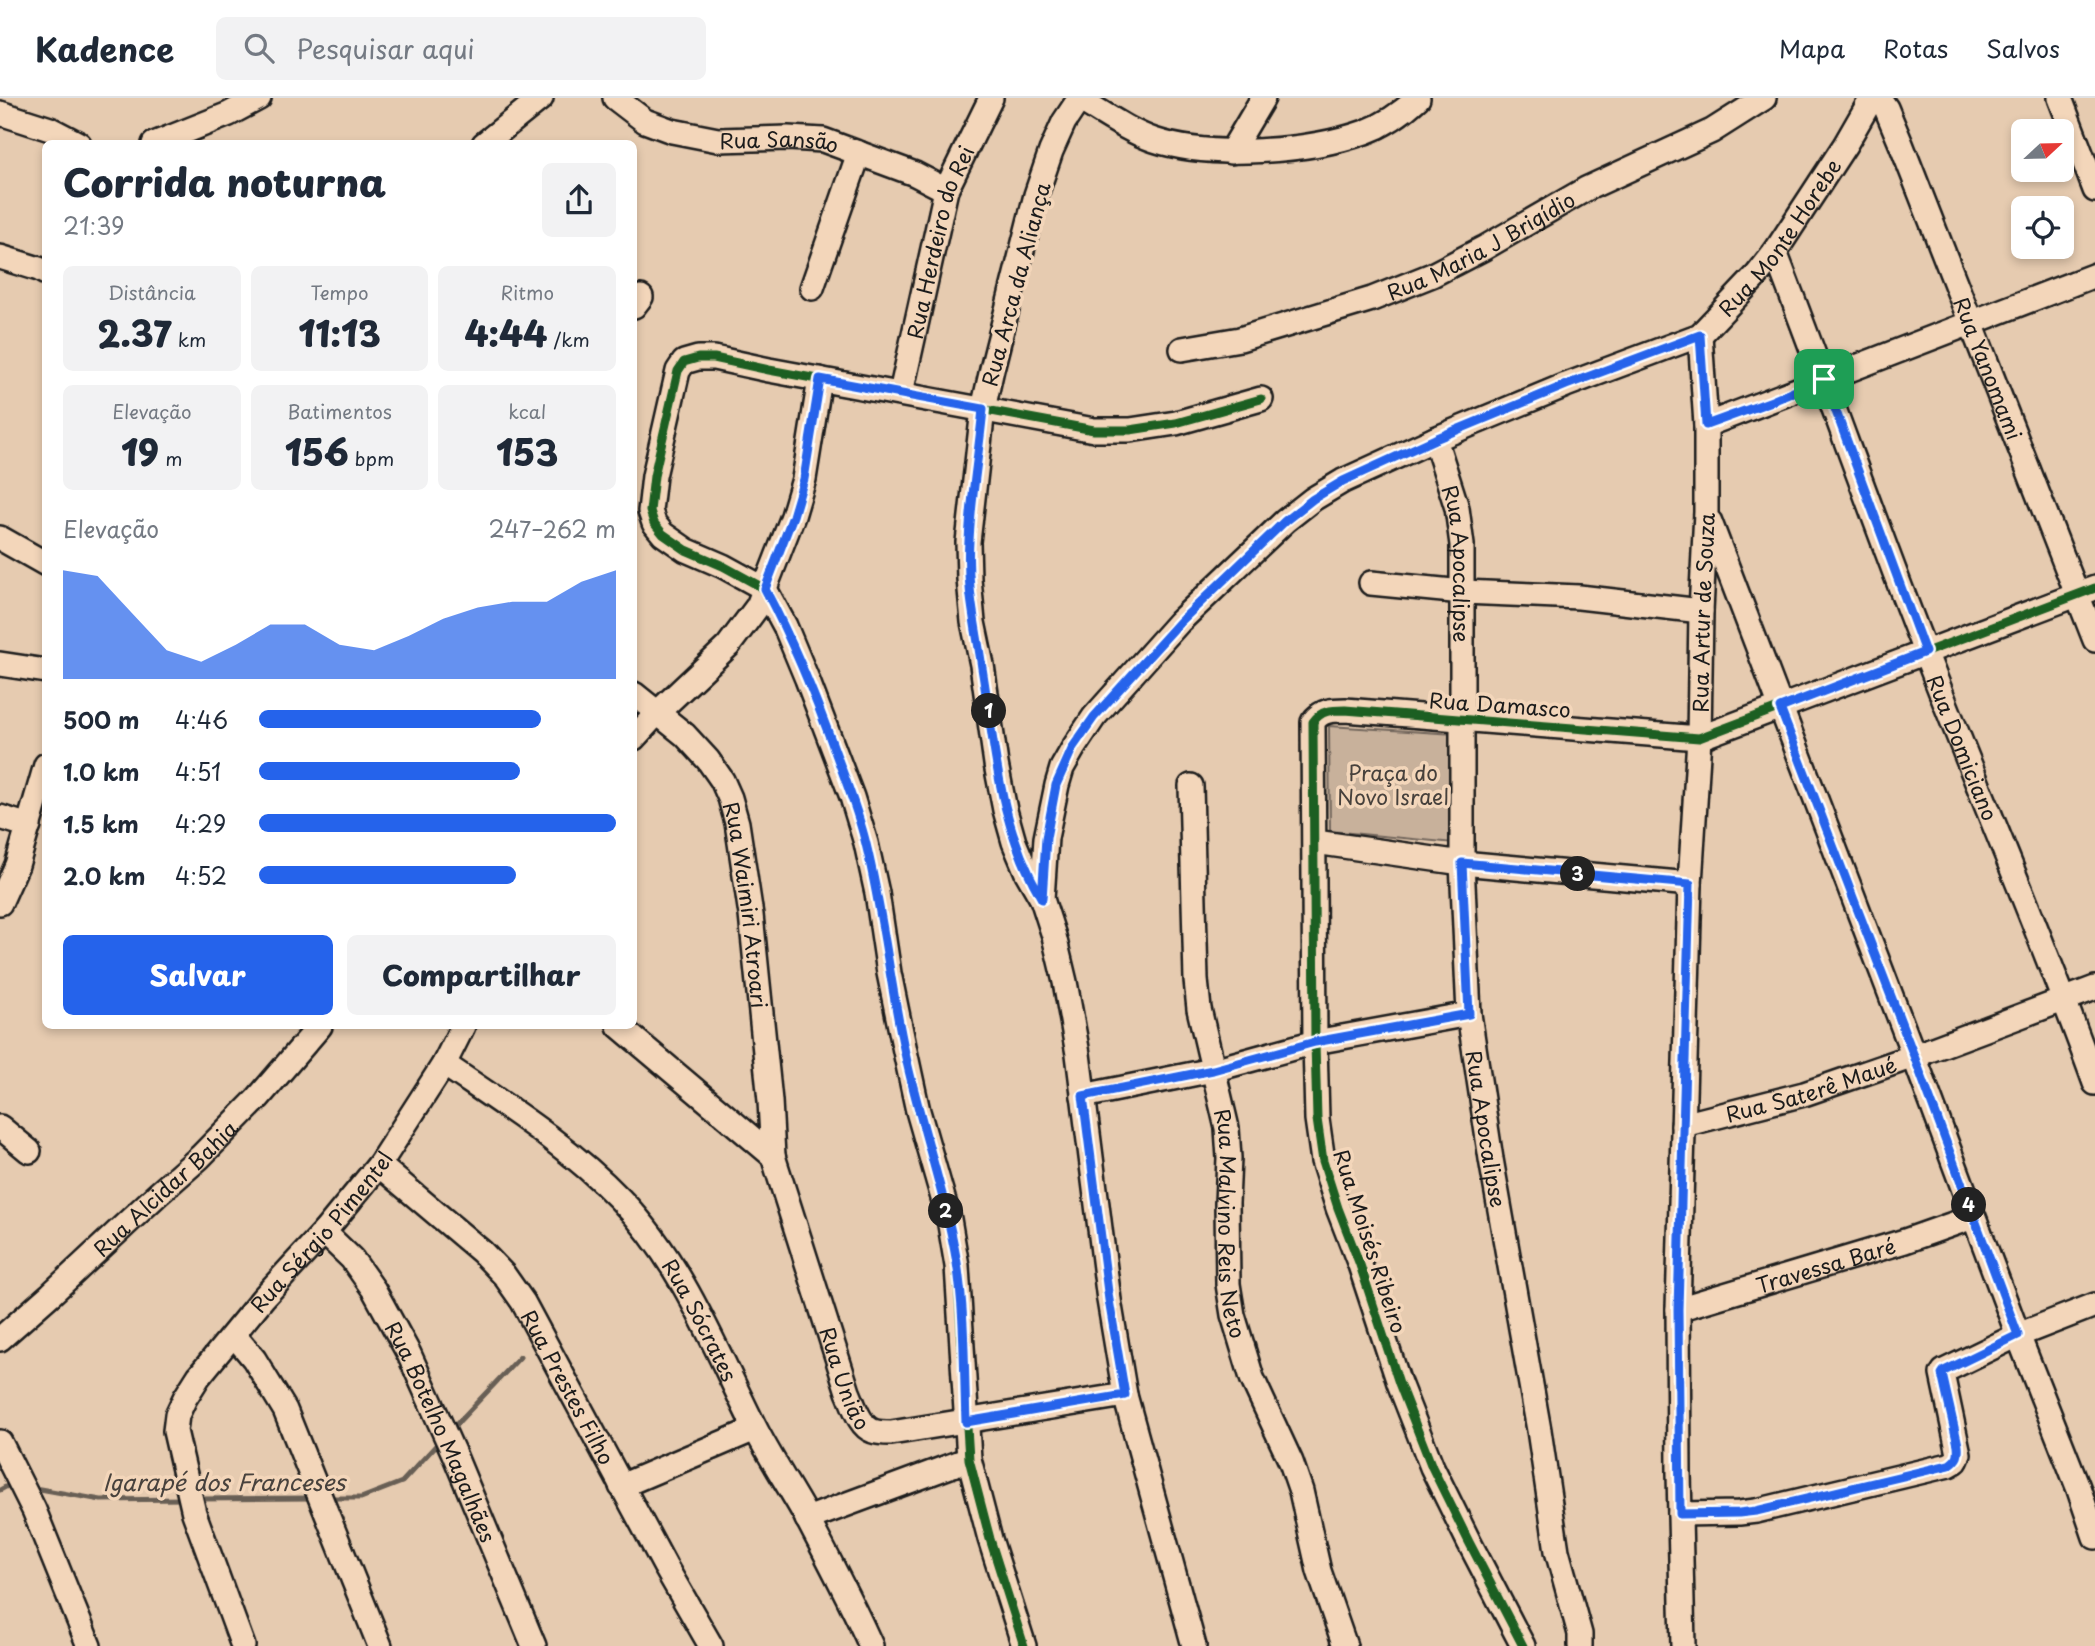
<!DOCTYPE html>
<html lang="pt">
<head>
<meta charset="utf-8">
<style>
	body { margin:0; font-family:"Playpen Sans",sans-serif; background:#f2f2f3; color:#1f2937; height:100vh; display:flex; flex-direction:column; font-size:26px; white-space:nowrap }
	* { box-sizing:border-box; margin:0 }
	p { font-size:23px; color:#747a83 }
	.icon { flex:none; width:38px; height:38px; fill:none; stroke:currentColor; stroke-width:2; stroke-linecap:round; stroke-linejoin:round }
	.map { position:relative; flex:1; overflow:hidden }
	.side { position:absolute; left:42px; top:42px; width:595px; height:889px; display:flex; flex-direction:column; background:#fff; border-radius:10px; box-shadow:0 4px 10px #0003 }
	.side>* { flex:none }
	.needle { width:46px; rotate:68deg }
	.controls { position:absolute; left:2011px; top:21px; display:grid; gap:14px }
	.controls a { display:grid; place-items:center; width:63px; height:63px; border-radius:10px; background:#fff; box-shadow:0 4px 10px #0003; font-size:35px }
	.pin { position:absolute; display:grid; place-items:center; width:60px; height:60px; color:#fff; margin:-30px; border-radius:14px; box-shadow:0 4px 10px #0006 }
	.km { position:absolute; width:35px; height:35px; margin:-18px; border-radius:50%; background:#222; color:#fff; font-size:19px; line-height:35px; text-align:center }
	.round { display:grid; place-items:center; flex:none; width:74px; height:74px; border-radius:10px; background:#f2f2f3 }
	.headline { display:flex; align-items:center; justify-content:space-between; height:119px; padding:0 21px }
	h1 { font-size:38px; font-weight:800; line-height:52px }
	.figures { display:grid; grid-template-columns:repeat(3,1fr); gap:10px; height:119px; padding:7px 21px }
	.figures div { display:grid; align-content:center; border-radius:10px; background:#f2f2f3; text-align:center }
	.figures b { font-size:35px; font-weight:800 }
	.figures small { font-size:19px; font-weight:400 }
	.figures p { font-size:19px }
	.chart { height:196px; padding:14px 21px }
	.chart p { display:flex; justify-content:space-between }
	.chart svg { width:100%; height:126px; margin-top:7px; fill:#2563eb; opacity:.7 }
	.action { display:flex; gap:14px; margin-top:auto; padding:14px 21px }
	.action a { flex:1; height:80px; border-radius:10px; background:#2563eb; color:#fff; font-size:28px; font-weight:800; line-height:80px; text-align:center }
	.action a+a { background:#f2f2f3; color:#1f2937 }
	ul { padding:0 21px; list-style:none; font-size:23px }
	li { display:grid; grid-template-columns:112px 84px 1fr; align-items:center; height:52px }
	li i { height:18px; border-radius:9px; background:#2563eb }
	header { display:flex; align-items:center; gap:42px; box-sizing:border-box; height:98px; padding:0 35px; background:#fff; border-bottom:2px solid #e0e1e3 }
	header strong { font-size:33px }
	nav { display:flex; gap:38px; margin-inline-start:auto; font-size:24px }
	.search { width:490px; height:63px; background:#f2f2f3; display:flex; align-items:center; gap:18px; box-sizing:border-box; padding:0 24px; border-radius:10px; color:#747a83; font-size:26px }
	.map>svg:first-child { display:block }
</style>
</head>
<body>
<header>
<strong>Kadence</strong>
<div class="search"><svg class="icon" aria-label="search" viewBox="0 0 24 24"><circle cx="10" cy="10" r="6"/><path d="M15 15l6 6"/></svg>Pesquisar aqui</div>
<nav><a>Mapa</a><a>Rotas</a><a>Salvos</a></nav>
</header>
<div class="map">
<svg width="2095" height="1548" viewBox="0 0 2095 1548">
	<rect width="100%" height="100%" fill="#e6cbb0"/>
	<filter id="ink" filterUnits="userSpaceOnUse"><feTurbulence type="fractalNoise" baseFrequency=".0143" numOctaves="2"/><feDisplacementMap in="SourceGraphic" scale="14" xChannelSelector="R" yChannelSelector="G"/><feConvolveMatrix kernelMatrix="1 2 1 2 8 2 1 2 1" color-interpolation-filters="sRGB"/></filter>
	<g filter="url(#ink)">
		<!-- green -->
		<polygon fill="#c8b19b" stroke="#72665c" stroke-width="2" points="1329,628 1455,636 1454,745 1330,733"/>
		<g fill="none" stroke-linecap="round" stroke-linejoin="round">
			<!-- stream -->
			<g stroke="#685e54" stroke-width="5">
				<polyline points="450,1333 520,1259"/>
				<polyline points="29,1389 101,1402 186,1401"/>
				<polyline points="0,1392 11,1386 16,1387"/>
				<polyline points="329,1400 361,1400 402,1384 441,1342"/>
				<polyline points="196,1401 315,1400"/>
			</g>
			<!-- minor casing -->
			<g stroke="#1c1c1c" stroke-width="28">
				<g id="minor">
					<path id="s1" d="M615 0 645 23 672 33 718 42 788 40 823 42 915 76 946 92"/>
					<polyline points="1080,0 1064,24 1051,53 1036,97 992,271 983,311 972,409 968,444 969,481 973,524 982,567 996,666 1005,712 1014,744 1027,775 1042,801 1054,838 1065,884 1078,956 1109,1202 1125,1297 1194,1548"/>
					<path id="s2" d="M1879 0 1886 10 1901 46 2095 542"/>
					<polyline points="2060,0 2095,92"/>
					<path d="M1079 1C1103 15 1128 33 1154 42 1211 61 1309 54 1365 34 1384 27 1403 14 1418 0"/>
					<polyline points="0,15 50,31 79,46"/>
					<polyline points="154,46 229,16 259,0"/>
					<polyline points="484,46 541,0"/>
					<polyline points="1231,54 1263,0"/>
					<path id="s3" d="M1775 154C1827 288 1874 423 1926 556 1981 699 2043 840 2095 985"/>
					<polyline points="0,159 39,171 46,175"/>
					<polyline points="812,190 859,55"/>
					<polyline points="634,208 641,199"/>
					<path id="s4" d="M1182 251 1240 241 1372 201 1432 177 1484 150 1586 91 1712 33 1764 0"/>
					<path id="s5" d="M901 295 946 92 991 0"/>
					<polyline points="1706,327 2095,177"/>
					<path id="s6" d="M1435 341 1457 410 1462 447V765L1469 916 1491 1061 1539 1332 1557 1453 1580 1536V1548"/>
					<polyline points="1710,424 1914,958 2018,1237 2078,1389 2095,1439"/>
					<polyline points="0,440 46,466"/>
					<polyline points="1371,485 1463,494 1579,499 1701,513"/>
					<polyline points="0,566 46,573"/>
					<path id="s7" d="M634 596 685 637 708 662 722 682 730 700 737 725 751 817 770 1003 773 1058 848 1294C854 1307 859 1328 873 1333 878 1335 886 1335 891 1335L1125 1297"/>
					<polyline points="634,640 657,615 728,548 758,508 793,418 804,381 820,281"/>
					<path id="s8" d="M1191 688 1196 882 1199 911 1227 1030 1229 1060 1227 1105 1228 1186 1233 1217 1252 1280 1291 1364 1301 1393 1319 1473 1345 1548"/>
					<polyline points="0,719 29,728"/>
					<polyline points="1315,744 1462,765 1690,786"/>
					<path id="s9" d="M1042 801 1046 740 1057 687 1062 670 1074 649 1094 619 1179 524 1285 423 1313 401 1343 383 1435 341 1566 287 1700 237 1757 177 1775 154 1845 47 1872 0"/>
					<polyline points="0,805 17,767 46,667"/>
					<polyline points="619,928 773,1058"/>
					<path id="s10" d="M444 966C505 1008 569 1048 620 1101 682 1164 715 1250 754 1328 770 1360 790 1389 807 1420 829 1462 852 1505 871 1548"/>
					<polyline points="1083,998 1213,972 1315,944 1469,916"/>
					<path id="s11" d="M1683 1027 1804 996 1914 958 2095 890"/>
					<polyline points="0,1029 29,1053"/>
					<path id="s12" d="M379 1067 482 1154 504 1177 523 1204 665 1468 711 1548"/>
					<path id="s13" d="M324 1134 352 1161 374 1192 409 1256 454 1356 534 1548"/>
					<path id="s14" d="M1678 1211 1905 1143 1973 1119"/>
					<polyline points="234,1237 254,1261 285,1312 380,1548"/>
					<path id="s15" d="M0 1241 51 1196 158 1096 200 1059 258 1000 320 928"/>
					<polyline points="0,1344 34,1412 89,1548"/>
					<polyline points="621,1388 755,1331"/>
					<polyline points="1680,1416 1739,1415 1756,1413 1949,1367 1956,1363 1959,1356 1942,1276 1944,1273 2018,1237 2095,1207"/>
					<polyline points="807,1421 969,1361"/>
					<path id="s16" d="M243 1548 194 1415 175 1333 177 1317 185 1300 199 1278 263 1200 324 1134 379 1067 444 966 463 928"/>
					<polyline points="1024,1548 990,1441 969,1361 957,1168 949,1121 918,1013 905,953 889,875 877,795 866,745 852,699 807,581 785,528 765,491 723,468 686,452 663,436 654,425 650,413 654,378 678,273 684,264 698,260 714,260 769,272 1094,332 1130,332 1176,325 1261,301"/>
					<path d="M1523 1548 1469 1444 1432 1369 1399 1285 1360 1167 1338 1110 1323 1063 1317 1021 1315 944 1313 624C1321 612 1332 612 1345 612L1699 640 2095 490"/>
					<path id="s17" d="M1683 1548 1679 1375 1678 1211 1690 786 1699 640 1701 513 1706 414V327L1700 237"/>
				</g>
			</g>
			<!-- minor -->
			<use href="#minor" stroke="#f3d6ba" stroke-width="23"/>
			<!-- cycleway casing -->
			<g stroke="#f3d6ba" stroke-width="13">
				<g id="cycleway">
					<polyline points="1024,1548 990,1441 969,1361 957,1168 949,1121 918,1013 905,953 889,875 877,795 866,745 852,699 807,581 785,528 765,491 723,468 686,452 663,436 654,425 650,413 654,378 678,273 684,264 698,260 714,260 769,272 1094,332 1130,332 1176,325 1261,301"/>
					<path d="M1523 1548 1469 1444 1432 1369 1399 1285 1360 1167 1338 1110 1323 1063 1317 1021 1315 944 1313 624C1321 612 1332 612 1345 612L1699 640 2095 490"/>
				</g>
			</g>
			<!-- cycleway -->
			<use href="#cycleway" stroke="#1b5e20" stroke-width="9"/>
		</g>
	</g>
	<g fill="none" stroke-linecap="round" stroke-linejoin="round" filter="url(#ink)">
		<!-- route casing -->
		<g stroke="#fff" stroke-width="14">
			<path id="route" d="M1700 237 1706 327 1772 303 1824 281 1925 554 1780 610 1914 958 2018 1237 1944 1273 1942 1276 1958 1347C1959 1357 1958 1361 1949 1367L1756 1413 1739 1415 1680 1416 1678 1211 1690 786 1462 765 1469 916 1315 944 1213 972 1083 998 1109 1202 1125 1297 966 1324C964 1273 965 1215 957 1165 945 1094 920 1025 905 955 890 886 883 815 866 746 859 716 847 686 836 656 816 600 793 544 765 491L793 418 804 381 820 281 983 311C979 355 971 399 969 443 966 489 976 527 982 570 996 655 998 725 1042 801L1046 740 1056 687 1073 649 1094 619 1180 524 1285 423 1313 401 1343 383 1435 341 1566 287Z"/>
		</g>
		<!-- route -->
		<use href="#route" stroke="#2563eb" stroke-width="9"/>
	</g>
	<g text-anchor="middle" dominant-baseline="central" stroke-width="7" stroke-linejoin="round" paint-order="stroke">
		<!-- street labels -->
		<g font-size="21" fill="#1c1c1c" stroke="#f3d6ba">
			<text stroke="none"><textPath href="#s1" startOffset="175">Rua Sansão</textPath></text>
			<text stroke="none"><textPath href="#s9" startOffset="1050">Rua Monte Horebe</textPath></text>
			<text stroke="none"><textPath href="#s4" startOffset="318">Rua Maria J Brigídio</textPath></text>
			<text stroke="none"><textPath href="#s5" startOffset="156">Rua Herdeiro do Rei</textPath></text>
			<text transform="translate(1015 186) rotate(-75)">Rua Arca da Aliança</text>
			<text stroke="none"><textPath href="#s2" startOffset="292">Rua Yanomami</textPath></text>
			<text stroke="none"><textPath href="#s6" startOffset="128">Rua Apocalipse</textPath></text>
			<text stroke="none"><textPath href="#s17" startOffset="1034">Rua Artur de Souza</textPath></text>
			<text transform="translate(1500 606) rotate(4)">Rua Damasco</text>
			<text stroke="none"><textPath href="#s3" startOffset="530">Rua Domiciano</textPath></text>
			<text stroke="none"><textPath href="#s7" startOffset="252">Rua Waimiri Atroari</textPath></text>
			<text stroke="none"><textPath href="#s11" startOffset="133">Rua Saterê Maué</textPath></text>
			<text stroke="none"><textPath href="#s6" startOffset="695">Rua Apocalipse</textPath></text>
			<text stroke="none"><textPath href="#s15" startOffset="224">Rua Alcidar Bahia</textPath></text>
			<text stroke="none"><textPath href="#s8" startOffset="441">Rua Malvino Reis Neto</textPath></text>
			<text stroke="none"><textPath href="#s16" startOffset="476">Rua Sérgio Pimentel</textPath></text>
			<text transform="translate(1371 1143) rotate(72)">Rua Moisés Ribeiro</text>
			<text stroke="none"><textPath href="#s14" startOffset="154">Travessa Baré</textPath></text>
			<text stroke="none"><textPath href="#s10" startOffset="368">Rua Sócrates</textPath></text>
			<text stroke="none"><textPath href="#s7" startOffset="738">Rua União</textPath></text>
			<text stroke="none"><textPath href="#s12" startOffset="296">Rua Prestes Filho</textPath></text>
			<text stroke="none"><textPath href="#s13" startOffset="234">Rua Botelho Magalhães</textPath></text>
		</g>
		<!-- park labels -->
		<g font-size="21" fill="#47413c" stroke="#f3d6ba">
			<text x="1393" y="674">Praça do<tspan x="1393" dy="24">Novo Israel</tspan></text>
		</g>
		<!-- water labels -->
		<g font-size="23" font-style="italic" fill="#48423d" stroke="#f3d6ba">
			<text x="224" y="1383">Igarapé dos Franceses</text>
		</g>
	</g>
</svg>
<div class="controls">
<a><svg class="needle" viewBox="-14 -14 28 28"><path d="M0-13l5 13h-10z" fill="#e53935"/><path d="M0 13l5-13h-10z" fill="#747a83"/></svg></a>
<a><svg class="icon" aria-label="locate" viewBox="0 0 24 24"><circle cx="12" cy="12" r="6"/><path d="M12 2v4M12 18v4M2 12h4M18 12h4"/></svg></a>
</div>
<div class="pin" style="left:1824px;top:281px;background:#1e9e55"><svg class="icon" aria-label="arrive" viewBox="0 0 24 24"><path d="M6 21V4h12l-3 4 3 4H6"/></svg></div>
<b class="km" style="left:989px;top:613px">1</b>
<b class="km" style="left:946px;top:1113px">2</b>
<b class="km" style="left:1578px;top:776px">3</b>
<b class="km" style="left:1969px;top:1107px">4</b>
<section class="side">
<div class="headline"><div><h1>Corrida noturna</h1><p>21:39</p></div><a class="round"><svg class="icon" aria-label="share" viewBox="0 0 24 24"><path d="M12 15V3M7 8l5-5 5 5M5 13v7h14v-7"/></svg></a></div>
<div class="figures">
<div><p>Distância</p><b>2.37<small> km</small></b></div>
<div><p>Tempo</p><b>11:13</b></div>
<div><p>Ritmo</p><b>4:44<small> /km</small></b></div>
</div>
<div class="figures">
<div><p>Elevação</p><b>19<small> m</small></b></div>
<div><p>Batimentos</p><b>156<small> bpm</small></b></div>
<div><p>kcal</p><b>153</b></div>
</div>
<div class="chart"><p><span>Elevação</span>247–262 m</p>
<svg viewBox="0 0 160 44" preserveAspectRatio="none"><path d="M0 44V6L10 8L20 21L30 34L40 38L50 32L60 25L70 25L80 32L90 34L100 29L110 23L120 19L130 17L140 17L150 10L160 6V44z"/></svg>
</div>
<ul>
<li><b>500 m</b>4:46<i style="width:79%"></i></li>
<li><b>1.0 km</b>4:51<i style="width:73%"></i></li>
<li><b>1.5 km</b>4:29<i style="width:100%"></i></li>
<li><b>2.0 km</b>4:52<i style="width:72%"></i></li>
</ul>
<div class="action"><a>Salvar</a><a>Compartilhar</a></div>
</section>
</div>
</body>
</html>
